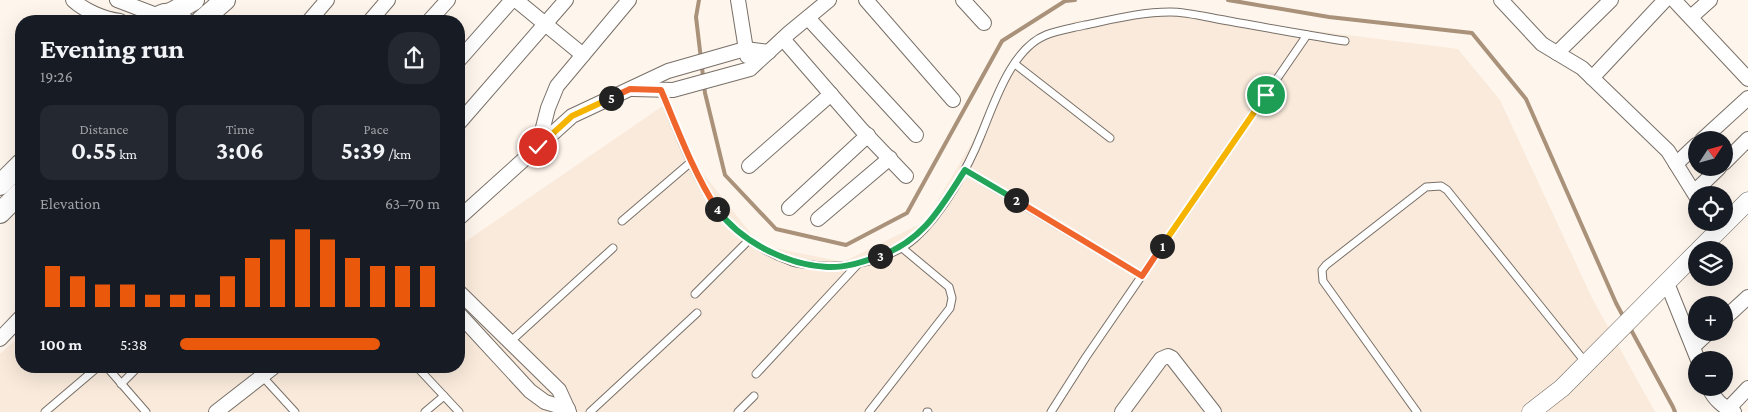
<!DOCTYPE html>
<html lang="en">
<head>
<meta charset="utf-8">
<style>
	body { margin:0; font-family:"Crimson Pro",serif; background:#242831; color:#f1f3f6; height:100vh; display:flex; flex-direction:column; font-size:19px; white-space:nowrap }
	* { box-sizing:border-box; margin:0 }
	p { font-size:16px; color:#9ea1a6 }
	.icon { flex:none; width:28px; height:28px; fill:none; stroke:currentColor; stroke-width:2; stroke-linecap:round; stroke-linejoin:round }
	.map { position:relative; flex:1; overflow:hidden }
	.side { position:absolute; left:15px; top:15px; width:450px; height:358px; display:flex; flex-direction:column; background:#171b24; border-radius:20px; box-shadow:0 5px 20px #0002 }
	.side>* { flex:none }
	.needle { width:32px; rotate:54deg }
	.tools { position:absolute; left:1688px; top:131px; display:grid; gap:10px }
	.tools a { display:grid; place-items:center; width:45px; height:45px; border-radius:50%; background:#171b24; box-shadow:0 5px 20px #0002; font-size:25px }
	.pin { position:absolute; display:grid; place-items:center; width:42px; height:42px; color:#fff; margin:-21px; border:2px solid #fff; border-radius:50%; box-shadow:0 1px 5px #0007 }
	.km { position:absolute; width:25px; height:25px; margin:-12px; border-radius:50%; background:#222; color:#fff; font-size:14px; line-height:25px; text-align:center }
	.round { display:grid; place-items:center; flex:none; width:52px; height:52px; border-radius:20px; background:#242831 }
	.head { display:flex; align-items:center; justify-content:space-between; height:85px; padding:0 25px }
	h1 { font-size:28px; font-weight:700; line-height:38px }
	.stats { display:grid; grid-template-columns:repeat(3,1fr); gap:8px; height:85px; padding:5px 25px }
	.stats div { display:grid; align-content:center; border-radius:12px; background:#242831; text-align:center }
	.stats b { font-size:25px; font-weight:700 }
	.stats small { font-size:14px; font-weight:400 }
	.stats p { font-size:14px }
	.chart { height:140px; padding:10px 25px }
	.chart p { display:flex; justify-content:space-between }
	.chart svg { width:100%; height:90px; margin-top:5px; stroke:#ea580c; stroke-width:6 }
	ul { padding:0 25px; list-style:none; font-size:16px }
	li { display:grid; grid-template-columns:80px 60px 1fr; align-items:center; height:38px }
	li i { height:12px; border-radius:6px; background:#ea580c }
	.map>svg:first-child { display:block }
</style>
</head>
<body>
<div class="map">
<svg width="1748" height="412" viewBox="0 0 1748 412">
	<rect width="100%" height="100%" fill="#fef5ec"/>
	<!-- built -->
	<polygon fill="#f9eadb" points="1174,13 1458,49 1500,100 1592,298 1655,412 0,412 0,354 21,335 21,366 459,366 459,246 670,101 698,167 760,245 843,262 926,221 1024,53 1075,21"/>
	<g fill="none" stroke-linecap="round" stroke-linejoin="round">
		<!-- stream -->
		<g stroke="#a9917a" stroke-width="4">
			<polyline points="699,0 696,17 705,93 725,175 776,229 846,245 907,213 1002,41 1065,1 1075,0"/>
			<polyline points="1228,0 1329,17 1472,33 1526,99 1616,303 1624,318"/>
			<polyline points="1630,328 1673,407 1675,412"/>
		</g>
		<!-- service casing -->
		<g stroke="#787068" stroke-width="9">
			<g id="service">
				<polyline points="1015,64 1110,138"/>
				<path d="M661 90C678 131 693 176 720 212 735 233 766 253 790 261 797 264 805 264 812 265 845 270 890 260 915 238 942 214 968 168 981 135 994 104 1011 49 1046 35 1058 30 1073 28 1085 25 1114 19 1141 12 1170 12 1189 12 1210 18 1229 21 1268 28 1306 35 1345 41"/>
				<polyline points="965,170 1142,276"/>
				<polyline points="622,221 691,162"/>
				<polyline points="695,294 749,240"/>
				<polyline points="510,342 613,248"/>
				<polyline points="106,366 146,412"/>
				<polyline points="416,366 459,412"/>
				<polyline points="756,374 858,264"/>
				<polyline points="262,376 295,412"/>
				<polyline points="121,384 139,366"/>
				<polyline points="45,412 99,366"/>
				<polyline points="425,412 444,396"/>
				<polyline points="590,412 697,313"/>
				<polyline points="738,412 754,396"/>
				<polyline points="869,412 950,308 952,298 949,287 901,247"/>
				<polyline points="927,412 928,412"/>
				<polyline points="1051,412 1086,357 1307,35"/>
				<polyline points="1417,412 1323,281 1322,270 1326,265 1426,187 1441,186 1447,190 1586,363"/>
			</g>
		</g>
		<!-- minor casing -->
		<g stroke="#787068" stroke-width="16">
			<g id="minor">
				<path d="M73 0C85 11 104 19 120 21"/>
				<polyline points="117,0 159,16"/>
				<polyline points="516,0 583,55"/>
				<polyline points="738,0 747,56"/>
				<polyline points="866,0 953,100"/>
				<polyline points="963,0 984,23"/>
				<polyline points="1501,0 1542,44 1582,68 1668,151 1696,196"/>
				<polyline points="1674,0 1748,79"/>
				<polyline points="1691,17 1710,0"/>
				<polyline points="808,18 916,135"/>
				<polyline points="309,21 327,0"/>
				<polyline points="370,21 388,0"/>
				<polyline points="429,21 448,0"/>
				<polyline points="783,39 861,129 906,176"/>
				<polyline points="1557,53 1611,0"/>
				<polyline points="459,60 512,0"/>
				<polyline points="1592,78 1665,0"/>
				<polyline points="633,89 673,90 750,69 789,33 829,0"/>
				<polyline points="459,123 566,0"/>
				<polyline points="1702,140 1748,98"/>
				<polyline points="538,147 548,108 557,86 629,0"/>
				<polyline points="1724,163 1748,139"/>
				<polyline points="1676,164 1696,145"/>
				<polyline points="749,166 831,94"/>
				<polyline points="1694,192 1719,168"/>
				<polyline points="789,208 868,135"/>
				<polyline points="459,218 572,116 668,71 745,49 769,52"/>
				<polyline points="818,219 890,158"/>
				<polyline points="1667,283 1698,360"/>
				<polyline points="459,292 559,390 569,412"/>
				<polyline points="459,314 530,391 545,402 568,409"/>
				<polyline points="1724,319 1748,297"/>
				<polyline points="0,339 21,317"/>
				<polyline points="1693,347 1709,332"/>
				<path d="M1709 388C1715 400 1722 406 1734 412"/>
				<polyline points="1728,409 1748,388"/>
				<polyline points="216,412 275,366"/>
				<polyline points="1122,412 1161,359 1168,356 1172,358 1214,412"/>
			</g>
		</g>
		<!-- tertiary casing -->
		<g stroke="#787068" stroke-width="19">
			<g id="tertiary">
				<polyline points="1699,250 1748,201"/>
				<polyline points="1531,412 1562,388 1696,253"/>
			</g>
		</g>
		<!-- secondary casing -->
		<g stroke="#787068" stroke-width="22">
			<g id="secondary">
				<polyline points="171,13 194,0"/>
				<path d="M154 21C162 11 175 11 183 21"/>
				<polyline points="201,21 225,0"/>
				<polyline points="0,185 21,164"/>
				<polyline points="0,213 21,192"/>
			</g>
		</g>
		<!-- service -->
		<use href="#service" stroke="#fff" stroke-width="7"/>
		<!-- minor -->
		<use href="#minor" stroke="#fff" stroke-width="14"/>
		<!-- tertiary -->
		<use href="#tertiary" stroke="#fff" stroke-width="18"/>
		<!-- secondary -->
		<use href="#secondary" stroke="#fff" stroke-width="20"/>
	</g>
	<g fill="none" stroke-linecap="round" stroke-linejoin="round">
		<!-- split-1 casing -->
		<g stroke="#fff" stroke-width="10">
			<polyline id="split-1" points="1162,246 1266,95"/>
		</g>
		<!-- split-2 casing -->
		<g stroke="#fff" stroke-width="10">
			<polyline id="split-2" points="1016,200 1142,276 1162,246"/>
		</g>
		<!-- split-3 casing -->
		<g stroke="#fff" stroke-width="10">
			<path id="split-3" d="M880 256C924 240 941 207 965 170L1016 200"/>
		</g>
		<!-- split-4 casing -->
		<g stroke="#fff" stroke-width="10">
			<path id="split-4" d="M717 209C741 242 787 265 827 267 845 268 863 262 880 256"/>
		</g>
		<!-- split-5 casing -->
		<g stroke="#fff" stroke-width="10">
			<path id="split-5" d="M611 98 630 89 661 90C678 130 693 172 717 209"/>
		</g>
		<!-- split-6 casing -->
		<g stroke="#fff" stroke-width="10">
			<polyline id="split-6" points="538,147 572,116 611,98"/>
		</g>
		<!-- split-1 -->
		<use href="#split-1" stroke="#f5b400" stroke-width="6"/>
		<!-- split-2 -->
		<use href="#split-2" stroke="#f0652b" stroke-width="6"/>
		<!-- split-3 -->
		<use href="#split-3" stroke="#22a559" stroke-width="6"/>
		<!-- split-4 -->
		<use href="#split-4" stroke="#22a559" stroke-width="6"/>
		<!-- split-5 -->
		<use href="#split-5" stroke="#f0652b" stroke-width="6"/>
		<!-- split-6 -->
		<use href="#split-6" stroke="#f5b400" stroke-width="6"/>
	</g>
</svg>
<div class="tools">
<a><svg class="needle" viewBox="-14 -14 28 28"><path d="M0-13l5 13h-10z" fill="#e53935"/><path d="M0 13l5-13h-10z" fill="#9ea1a6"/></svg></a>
<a><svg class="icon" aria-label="locate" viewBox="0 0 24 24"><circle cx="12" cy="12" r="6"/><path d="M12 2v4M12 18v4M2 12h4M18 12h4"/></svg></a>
<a><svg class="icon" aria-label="layers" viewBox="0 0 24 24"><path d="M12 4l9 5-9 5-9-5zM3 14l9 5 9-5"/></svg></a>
<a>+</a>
<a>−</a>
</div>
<div class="pin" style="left:1266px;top:95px;background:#1e9e55"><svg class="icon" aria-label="arrive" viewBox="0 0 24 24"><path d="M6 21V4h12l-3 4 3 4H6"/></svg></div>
<div class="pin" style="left:538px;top:147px;background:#d93025"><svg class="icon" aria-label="check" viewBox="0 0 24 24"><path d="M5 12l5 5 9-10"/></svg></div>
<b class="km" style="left:1162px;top:246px">1</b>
<b class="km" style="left:1016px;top:200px">2</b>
<b class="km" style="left:880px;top:256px">3</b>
<b class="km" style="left:717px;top:209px">4</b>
<b class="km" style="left:611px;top:98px">5</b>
<section class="side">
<div class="head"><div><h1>Evening run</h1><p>19:26</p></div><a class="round"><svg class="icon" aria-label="share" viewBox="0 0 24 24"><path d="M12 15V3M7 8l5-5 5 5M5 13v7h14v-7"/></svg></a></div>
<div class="stats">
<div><p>Distance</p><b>0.55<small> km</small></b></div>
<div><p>Time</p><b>3:06</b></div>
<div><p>Pace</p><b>5:39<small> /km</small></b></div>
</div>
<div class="chart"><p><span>Elevation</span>63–70 m</p>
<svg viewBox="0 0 160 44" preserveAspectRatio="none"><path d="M5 44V24M15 44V29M25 44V33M35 44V33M45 44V38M55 44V38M65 44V38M75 44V29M85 44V20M95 44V11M105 44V6M115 44V11M125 44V20M135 44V24M145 44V24M155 44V24"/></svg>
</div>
<ul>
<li><b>100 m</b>5:38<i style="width:77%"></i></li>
</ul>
</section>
</div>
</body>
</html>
